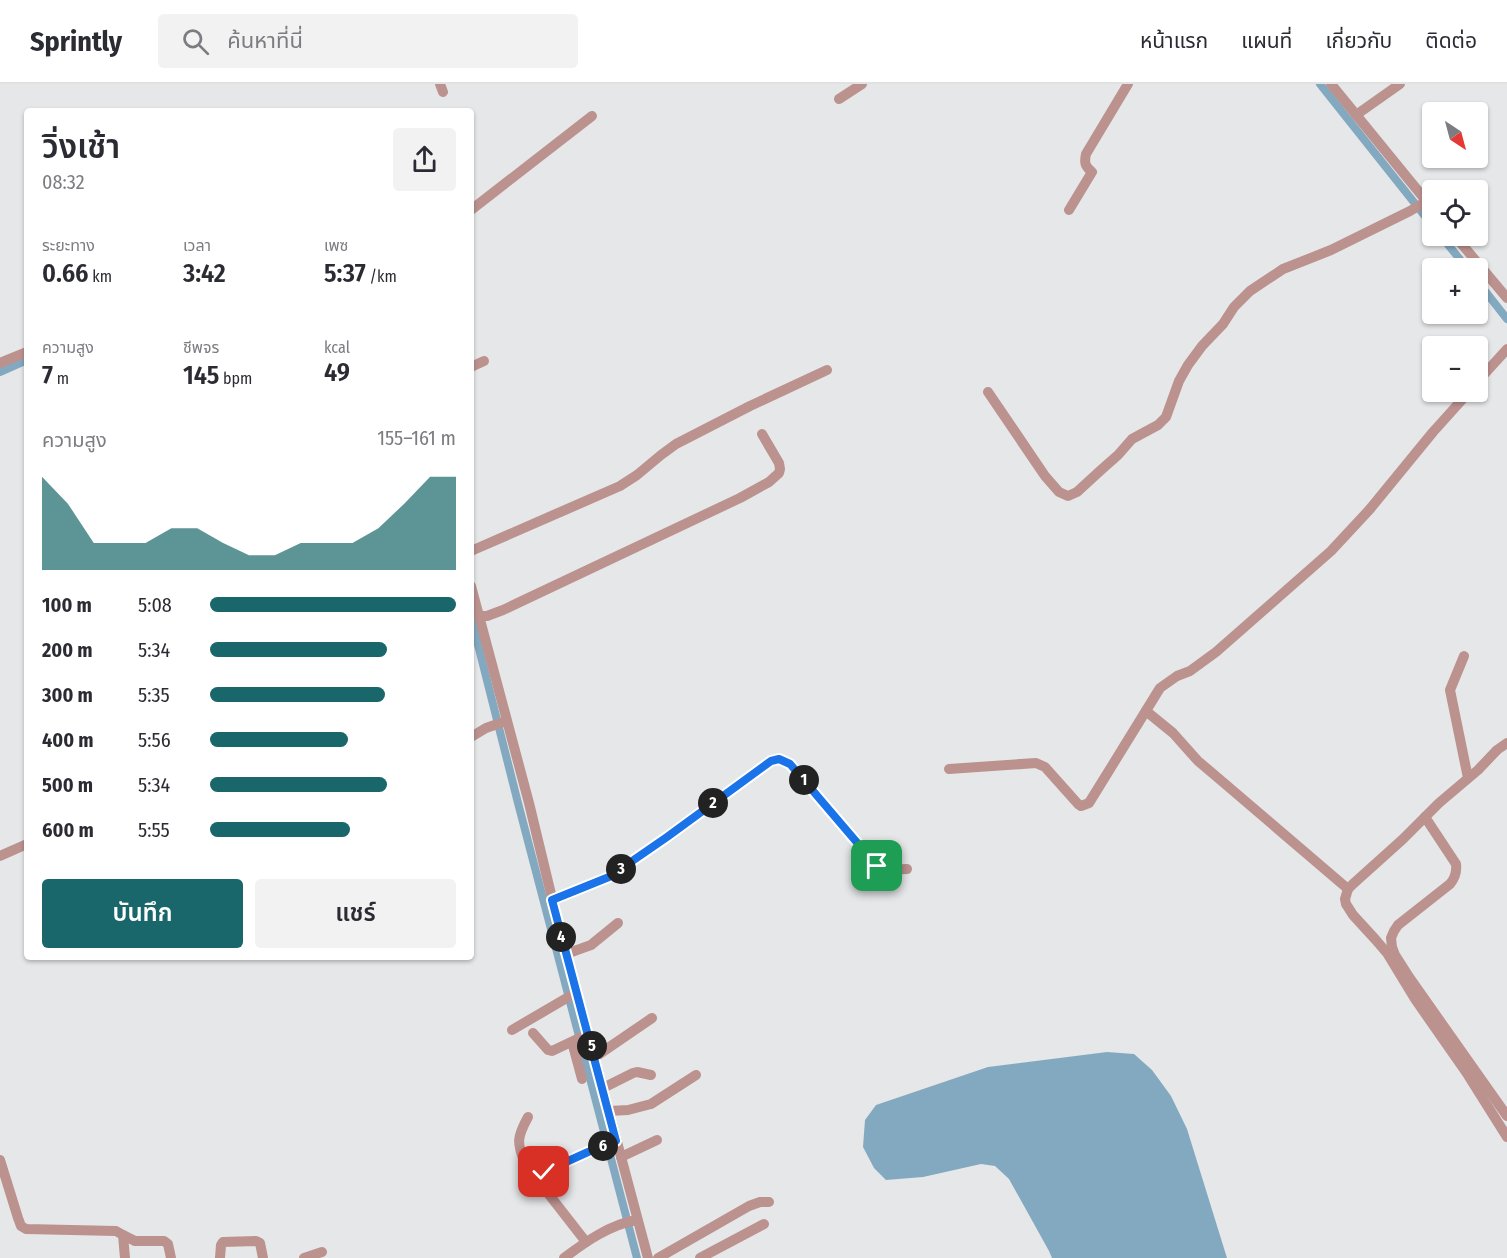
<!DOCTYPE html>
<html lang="th">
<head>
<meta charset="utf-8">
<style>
	body { margin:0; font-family:"Fira Sans Condensed","Noto Sans Thai",sans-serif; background:#f2f2f3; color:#2b2b33; height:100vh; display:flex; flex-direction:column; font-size:22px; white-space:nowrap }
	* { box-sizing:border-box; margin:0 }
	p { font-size:20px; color:#7c7c81 }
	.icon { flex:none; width:33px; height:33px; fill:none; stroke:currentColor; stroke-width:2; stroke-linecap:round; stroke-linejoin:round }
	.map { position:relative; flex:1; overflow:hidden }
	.details { position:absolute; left:24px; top:24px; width:450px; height:852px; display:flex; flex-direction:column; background:#fff; border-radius:6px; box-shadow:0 2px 4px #0004 }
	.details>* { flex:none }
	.needle { width:39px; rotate:144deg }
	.buttons { position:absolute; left:1422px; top:18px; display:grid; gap:12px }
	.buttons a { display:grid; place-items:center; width:66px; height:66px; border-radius:6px; background:#fff; box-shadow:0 2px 4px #0004; font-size:30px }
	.pin { position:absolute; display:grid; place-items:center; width:51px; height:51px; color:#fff; margin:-26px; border-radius:12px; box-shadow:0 3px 9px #0006 }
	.km { position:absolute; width:30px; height:30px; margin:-15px; border-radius:50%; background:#222; color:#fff; font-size:16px; line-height:30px; text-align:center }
	.round { display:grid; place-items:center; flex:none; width:63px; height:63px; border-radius:6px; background:#f2f2f3 }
	.headline { display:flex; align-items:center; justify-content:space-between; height:102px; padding:0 18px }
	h1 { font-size:33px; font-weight:600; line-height:45px }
	.stats { display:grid; grid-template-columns:repeat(3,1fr); gap:9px; height:102px; padding:6px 18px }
	.stats div { display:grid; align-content:center }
	.stats b { font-size:26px; font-weight:600 }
	.stats small { font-size:16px; font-weight:400 }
	.stats p { font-size:16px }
	.chart { height:168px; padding:12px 18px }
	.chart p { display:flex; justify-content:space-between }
	.chart svg { width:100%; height:108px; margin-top:6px; fill:#19676a; opacity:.7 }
	.cta { display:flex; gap:12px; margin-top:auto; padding:12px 18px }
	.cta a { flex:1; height:69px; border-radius:6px; background:#19676a; color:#fff; font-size:24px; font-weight:600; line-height:69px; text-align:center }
	.cta a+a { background:#f2f2f3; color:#2b2b33 }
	ul { padding:0 18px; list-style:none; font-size:20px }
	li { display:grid; grid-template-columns:96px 72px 1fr; align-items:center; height:45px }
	li i { height:15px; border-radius:8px; background:#19676a }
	header { display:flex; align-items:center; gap:36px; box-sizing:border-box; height:84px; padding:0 30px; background:#fff; border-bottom:2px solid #e1e1e2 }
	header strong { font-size:28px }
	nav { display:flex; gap:33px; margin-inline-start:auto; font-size:21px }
	.search { width:420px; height:54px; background:#f2f2f3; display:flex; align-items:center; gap:15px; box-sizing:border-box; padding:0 21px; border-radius:6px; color:#7c7c81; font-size:22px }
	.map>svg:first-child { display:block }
</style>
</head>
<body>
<header>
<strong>Sprintly</strong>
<div class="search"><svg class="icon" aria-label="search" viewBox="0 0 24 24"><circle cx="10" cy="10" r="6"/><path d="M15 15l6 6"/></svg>ค้นหาที่นี่</div>
<nav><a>หน้าแรก</a><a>แผนที่</a><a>เกี่ยวกับ</a><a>ติดต่อ</a></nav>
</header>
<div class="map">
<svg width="1507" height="1174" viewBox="0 0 1507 1174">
	<rect width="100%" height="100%" fill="#e6e7e8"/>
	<!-- water -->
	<polygon fill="#83a9c1" points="1107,968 1134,970 1152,986 1171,1012 1187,1045 1227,1174 1052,1174 1049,1167 1009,1095 995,1082 981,1080 923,1093 886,1096 874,1084 863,1063 865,1036 876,1021 988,983"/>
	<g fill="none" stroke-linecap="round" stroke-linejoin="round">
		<!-- canal -->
		<g stroke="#83a9c1" stroke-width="8">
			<polyline points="1320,0 1432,141"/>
			<polyline points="1441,152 1467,184"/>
			<polyline points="1478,198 1507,235"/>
			<polyline points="0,288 27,276"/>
			<polyline points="471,533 518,719 637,1174"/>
		</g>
		<!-- minor -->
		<g stroke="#bc928f" stroke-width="10">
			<polyline points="440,0 443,8"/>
			<polyline points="1331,0 1432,124"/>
			<polyline points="839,15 862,0"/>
			<polyline points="1356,31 1400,0"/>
			<polyline points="471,126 592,32"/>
			<path d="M1069 126 1092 88C1085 82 1084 79 1086 70L1128 0"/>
			<polyline points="1455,152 1507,214"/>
			<polyline points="0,279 27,268"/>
			<polyline points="471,283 484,277"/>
			<polyline points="1478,297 1507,265"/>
			<polyline points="988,308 1045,392 1059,408 1068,412 1077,408 1101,386 1118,371 1132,355 1158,341 1166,333 1179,297 1188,281 1202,262 1223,240 1234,223 1250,207 1283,185 1331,166 1410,127 1427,117"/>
			<polyline points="471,467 620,402 637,391 661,371 676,360 750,322 827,286"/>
			<polyline points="471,502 529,719 564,864 584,934 648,1174"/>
			<polyline points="479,532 487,532 503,526 740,414 769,398 779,389 780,385 779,379 762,350"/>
			<polyline points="1464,572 1450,606 1468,694"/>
			<polyline points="1146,627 1173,649 1198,677 1224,699 1348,805"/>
			<polyline points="471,653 486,644 506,637"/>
			<polyline points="1507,659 1497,666 1478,686 1439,719 1403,755 1353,800 1348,805 1345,815 1346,820 1353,831 1375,855 1387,869 1415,915 1468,991 1507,1053"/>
			<polyline points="949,685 1036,679 1045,683 1078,720 1081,722 1089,719 1160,604 1177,592 1190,587 1216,568 1331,467 1370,425 1433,348 1469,308"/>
			<path d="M1425 733 1456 780C1457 788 1455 794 1450 800L1398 841 1394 847 1391 854 1392 863 1395 871 1409 893 1507 1032"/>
			<polyline points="0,772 27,760"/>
			<polyline points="552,816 609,793 667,753 771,677 779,675 790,680 877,782 883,786 907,785"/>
			<polyline points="566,870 591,861 618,839"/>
			<polyline points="512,946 577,908"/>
			<polyline points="533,949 548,966 552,967 588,950"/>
			<polyline points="572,958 582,995"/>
			<polyline points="595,973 652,934"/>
			<polyline points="603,1004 633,989 637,988 651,991"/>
			<polyline points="609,1027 628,1026 651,1020 696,991"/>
			<path d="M528 1033C517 1053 516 1059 526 1081L586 1158"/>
			<polyline points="621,1073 657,1056"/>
			<polyline points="0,1076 18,1134 21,1142 26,1145 116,1147 123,1151 125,1174"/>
			<polyline points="536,1094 565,1078 617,1057"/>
			<polyline points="123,1151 135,1157 164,1157 168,1160 171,1174"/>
			<polyline points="220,1174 221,1161 223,1158 256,1157 260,1159 263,1174"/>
			<polyline points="304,1174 322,1168"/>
			<path d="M564 1174C585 1158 611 1140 637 1136"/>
			<polyline points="658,1174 749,1122 760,1118 769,1118"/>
			<polyline points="700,1174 764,1140"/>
		</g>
	</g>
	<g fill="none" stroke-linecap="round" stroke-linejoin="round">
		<!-- route casing -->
		<g stroke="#fff" stroke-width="12">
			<polyline id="route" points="544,1088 588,1068 616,1057 552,816 609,793 667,753 771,677 779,675 790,680 877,782"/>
		</g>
		<!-- route -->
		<use href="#route" stroke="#1a73e8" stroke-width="8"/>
	</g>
</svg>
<div class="buttons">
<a><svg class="needle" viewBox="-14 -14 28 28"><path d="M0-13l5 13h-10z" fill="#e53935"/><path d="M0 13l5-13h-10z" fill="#7c7c81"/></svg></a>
<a><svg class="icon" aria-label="locate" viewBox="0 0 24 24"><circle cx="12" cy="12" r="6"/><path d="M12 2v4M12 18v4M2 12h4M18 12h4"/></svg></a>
<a>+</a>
<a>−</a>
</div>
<div class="pin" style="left:877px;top:782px;background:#1e9e55"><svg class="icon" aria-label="arrive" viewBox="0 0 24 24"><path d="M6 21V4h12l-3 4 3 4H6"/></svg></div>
<div class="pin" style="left:544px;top:1088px;background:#d93025"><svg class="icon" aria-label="check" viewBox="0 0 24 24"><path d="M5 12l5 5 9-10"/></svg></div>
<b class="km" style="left:804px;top:696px">1</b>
<b class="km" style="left:713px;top:719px">2</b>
<b class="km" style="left:621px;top:785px">3</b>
<b class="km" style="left:561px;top:853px">4</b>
<b class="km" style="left:592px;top:962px">5</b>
<b class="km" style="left:603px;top:1062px">6</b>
<section class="details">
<div class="headline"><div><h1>วิ่งเช้า</h1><p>08:32</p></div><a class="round"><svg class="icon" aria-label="share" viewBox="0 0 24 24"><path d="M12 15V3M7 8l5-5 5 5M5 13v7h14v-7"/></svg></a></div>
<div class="stats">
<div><p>ระยะทาง</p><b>0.66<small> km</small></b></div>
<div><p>เวลา</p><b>3:42</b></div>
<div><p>เพซ</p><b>5:37<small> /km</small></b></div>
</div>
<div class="stats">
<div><p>ความสูง</p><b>7<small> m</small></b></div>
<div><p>ชีพจร</p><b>145<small> bpm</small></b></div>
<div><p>kcal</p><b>49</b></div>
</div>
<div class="chart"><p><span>ความสูง</span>155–161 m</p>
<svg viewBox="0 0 160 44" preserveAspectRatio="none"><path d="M0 44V6L10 17L20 33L30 33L40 33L50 27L60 27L70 33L80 38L90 38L100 33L110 33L120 33L130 27L140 17L150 6L160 6V44z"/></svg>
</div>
<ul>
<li><b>100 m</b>5:08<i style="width:100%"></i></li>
<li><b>200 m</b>5:34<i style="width:72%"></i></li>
<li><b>300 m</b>5:35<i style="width:71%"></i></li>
<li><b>400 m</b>5:56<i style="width:56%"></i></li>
<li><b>500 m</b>5:34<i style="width:72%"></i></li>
<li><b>600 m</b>5:55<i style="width:57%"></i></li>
</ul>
<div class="cta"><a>บันทึก</a><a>แชร์</a></div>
</section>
</div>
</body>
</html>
